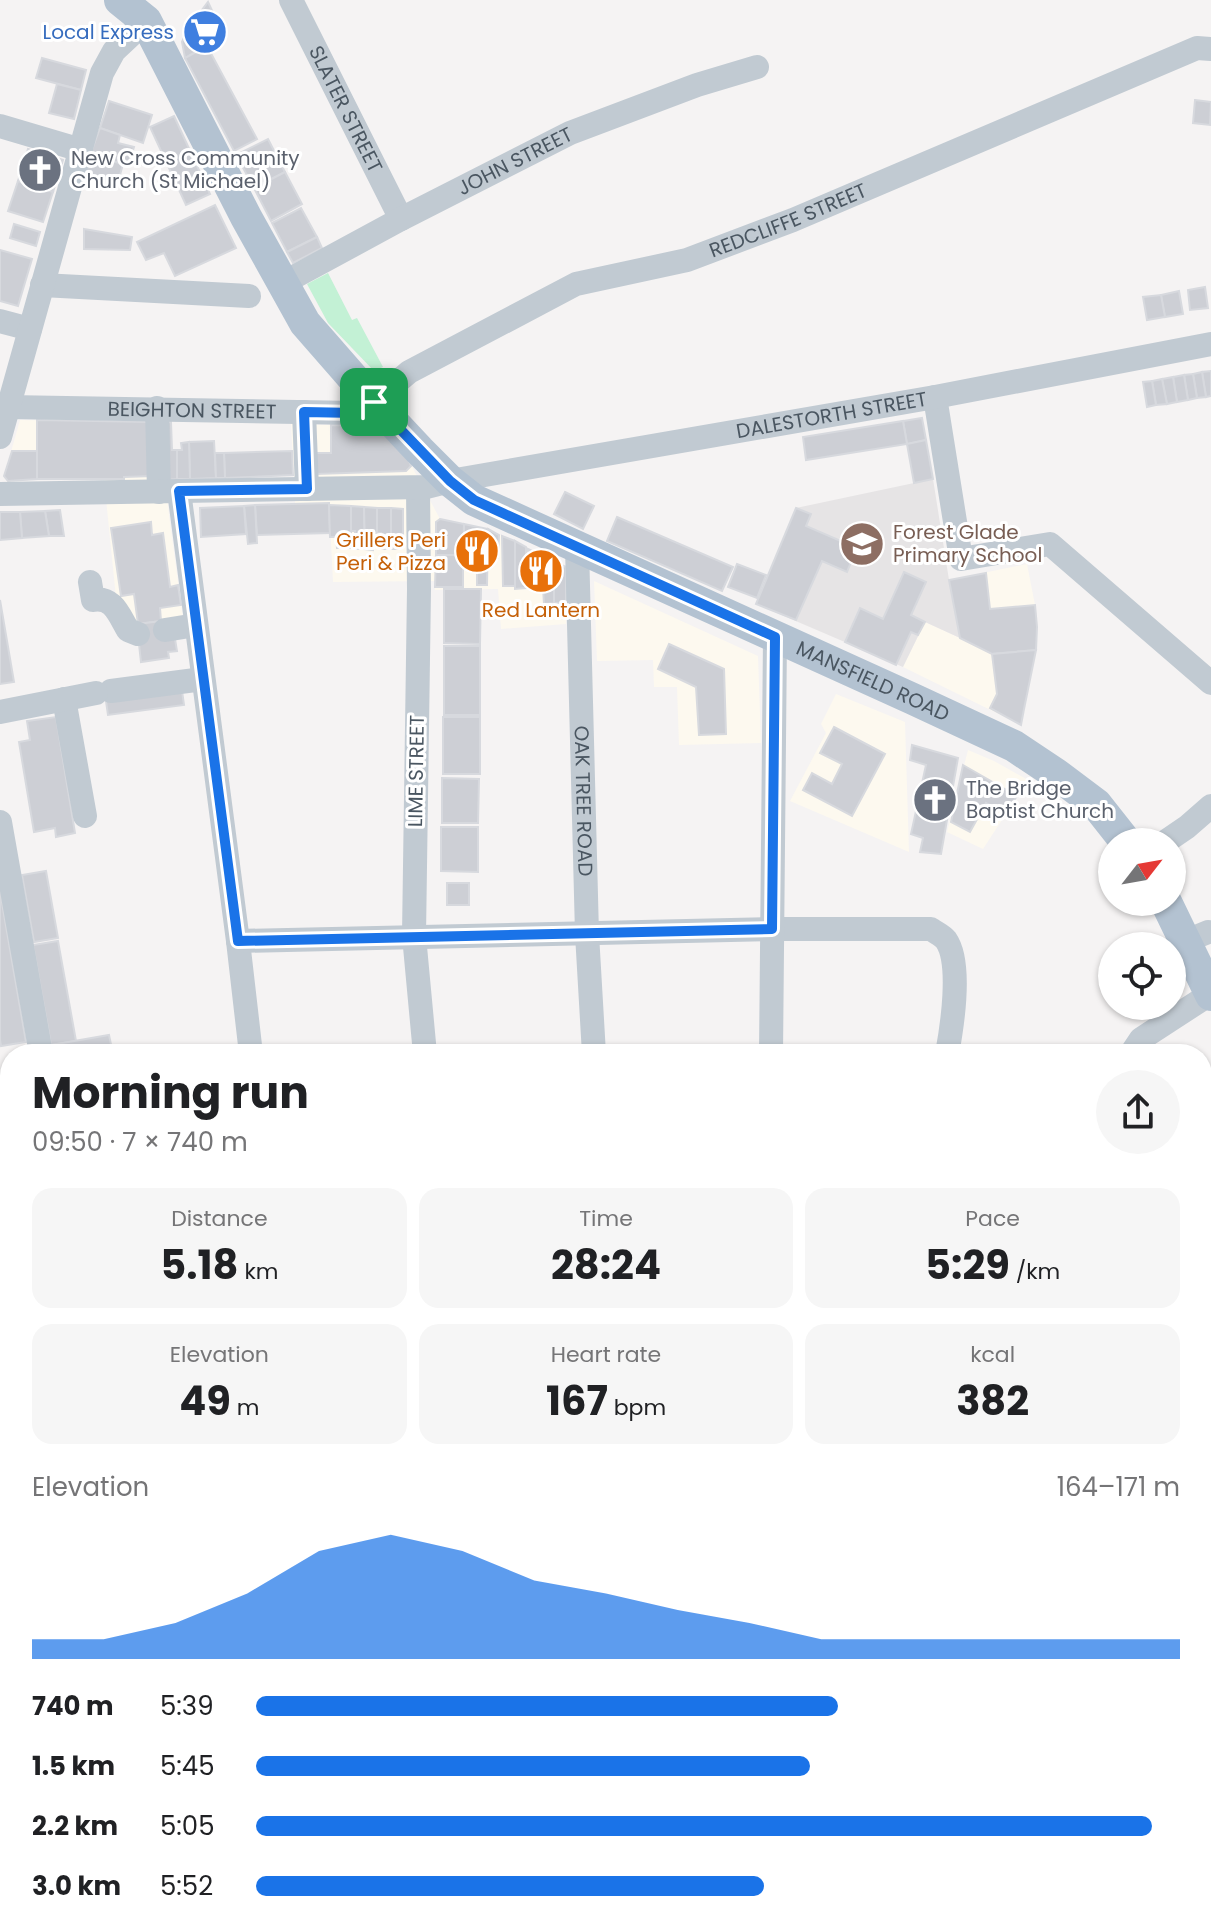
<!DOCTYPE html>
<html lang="en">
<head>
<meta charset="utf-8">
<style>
	body { margin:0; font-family:Poppins,sans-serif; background:#f6f6f6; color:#202124; height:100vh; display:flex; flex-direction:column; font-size:30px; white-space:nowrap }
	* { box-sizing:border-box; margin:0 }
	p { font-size:26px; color:#757577 }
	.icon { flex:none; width:44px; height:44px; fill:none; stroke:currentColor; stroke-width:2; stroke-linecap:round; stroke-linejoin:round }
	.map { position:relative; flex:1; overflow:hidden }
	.panel { position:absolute; left:0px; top:1044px; width:1212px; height:888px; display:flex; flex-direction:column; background:#fff; border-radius:32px 32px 0 0; box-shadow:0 2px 6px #0004 }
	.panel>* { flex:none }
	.needle { width:52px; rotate:59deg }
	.controls { position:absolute; left:1098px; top:828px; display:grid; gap:16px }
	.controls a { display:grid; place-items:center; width:88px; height:88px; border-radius:50%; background:#fff; box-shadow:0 2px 6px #0004; font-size:40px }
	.pin { position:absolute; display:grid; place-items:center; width:68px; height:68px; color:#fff; margin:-34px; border-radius:16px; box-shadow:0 4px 12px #0006 }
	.round { display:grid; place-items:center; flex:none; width:84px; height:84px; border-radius:42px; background:#f6f6f6 }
	.overview { display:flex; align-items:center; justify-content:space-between; height:136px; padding:0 32px }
	h1 { font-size:44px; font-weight:700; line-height:60px }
	.figures { display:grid; grid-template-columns:repeat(3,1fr); gap:12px; height:136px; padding:8px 32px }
	.figures div { display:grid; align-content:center; border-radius:20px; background:#f6f6f6; text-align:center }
	.figures b { font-size:40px; font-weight:700 }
	.figures small { font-size:22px; font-weight:400 }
	.figures p { font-size:22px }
	.chart { height:224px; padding:16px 32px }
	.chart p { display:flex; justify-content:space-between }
	.chart svg { width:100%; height:144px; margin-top:8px; fill:#1a73e8; opacity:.7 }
	ul { padding:0 32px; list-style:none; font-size:26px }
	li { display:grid; grid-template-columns:128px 96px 1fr; align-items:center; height:60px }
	li i { height:20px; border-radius:10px; background:#1a73e8 }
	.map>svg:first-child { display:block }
</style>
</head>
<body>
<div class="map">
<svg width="1211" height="1932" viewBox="0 0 1211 1932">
	<rect width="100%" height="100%" fill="#f5f3f3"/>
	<!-- commercial -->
	<g fill="#fdf9ef">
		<polygon points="20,420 152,422 165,476 169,515 183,619 138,624 116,598 104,479 63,479 4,476"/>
		<polygon points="291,424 378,426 409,461 440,519 488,529 566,567 566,624 501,629 498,589 435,590 435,581 333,582 329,503 295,503"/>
		<polygon points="1027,564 1035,605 1037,627 1036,650 1021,725 903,667 925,622 960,638 949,580"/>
		<polygon points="594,581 758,656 761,743 679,745 677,687 654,687 653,660 597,661"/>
		<polygon points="836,694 905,722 909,852 790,801 826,733 821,724"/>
		<polygon points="968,750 994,761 1028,780 983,849 947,832"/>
	</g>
	<!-- education -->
	<polygon fill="#e6e4e5" points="933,479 949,580 960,638 925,622 903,667 756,604 796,508"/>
	<!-- green -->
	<g fill="#c3f1d5">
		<polygon points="328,273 352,320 357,318 383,367 374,371 328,323 307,284"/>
		<polygon points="0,1423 10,1435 10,1666 0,1670"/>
	</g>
	<!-- building -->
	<g fill="#cdcfd5" stroke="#d7d9de" stroke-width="2">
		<polygon points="208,2 224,36 185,58 182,42 189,27"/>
		<polygon points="207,46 257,139 234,151 185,58"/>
		<polygon points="42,58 86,70 81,90 36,78"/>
		<polygon points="57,84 81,90 74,119 49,113"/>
		<polygon points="1195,100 1211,102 1210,125 1193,123"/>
		<polygon points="109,101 152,115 143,143 100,128"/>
		<polygon points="174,116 210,194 186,205 150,127"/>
		<polygon points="100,128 120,135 118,143 134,147 128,166 90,155"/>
		<polygon points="268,139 285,172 254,188 236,155"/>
		<polygon points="28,149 63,160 53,192 18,181"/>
		<polygon points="90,155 123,164 117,186 83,177"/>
		<polygon points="285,172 302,204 271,221 254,188"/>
		<polygon points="18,181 53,192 43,222 8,211"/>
		<polygon points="215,205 236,248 175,276 164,253 146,260 137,242"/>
		<polygon points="301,208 317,237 287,252 272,223"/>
		<polygon points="14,224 40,232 36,246 10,238"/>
		<polygon points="84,229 132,237 130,250 84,249"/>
		<polygon points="317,237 322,248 293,263 287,252"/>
		<polygon points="0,250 32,259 18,306 0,301"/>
		<polygon points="1205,287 1208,308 1190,310 1188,290"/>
		<polygon points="1179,291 1183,314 1165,317 1161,295"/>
		<polygon points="1161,295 1165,317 1147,320 1143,297"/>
		<polygon points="1211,371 1211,396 1206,397 1202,372"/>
		<polygon points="1202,372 1206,397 1197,398 1193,374"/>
		<polygon points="1193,374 1197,398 1188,400 1184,375"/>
		<polygon points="1184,375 1188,400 1177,402 1173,377"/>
		<polygon points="1173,377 1177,402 1167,404 1162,379"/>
		<polygon points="1162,379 1167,404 1156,405 1152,381"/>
		<polygon points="1152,381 1156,405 1147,407 1143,382"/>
		<polygon points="922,418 926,440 907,444 903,421"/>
		<polygon points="37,420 152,422 152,476 124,477 124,479 37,479"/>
		<polygon points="903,421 907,444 806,460 803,437"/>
		<polygon points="171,422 172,450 177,450 177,479 165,480 164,423"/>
		<polygon points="331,425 378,426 409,461 411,466 406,471 316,474 315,453 331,453"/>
		<polygon points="926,440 933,479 914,483 907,444"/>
		<polygon points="214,441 216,478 190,479 189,442"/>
		<polygon points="189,442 190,479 177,479 177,450 182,450 181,443"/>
		<polygon points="12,451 37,451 37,479 8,481 4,476"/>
		<polygon points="292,451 293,475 225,478 224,453"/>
		<polygon points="215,453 224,453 225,478 216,478"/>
		<polygon points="565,492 594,506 583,529 554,514"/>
		<polygon points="329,503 330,533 257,535 255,505"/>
		<polygon points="255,505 257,543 248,544 244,506"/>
		<polygon points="329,505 351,506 351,548 337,548 336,537 330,537"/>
		<polygon points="244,506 246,534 201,537 200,508"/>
		<polygon points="351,506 364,507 365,549 355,549 355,531 351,531"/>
		<polygon points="364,507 377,508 377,533 373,533 373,550 365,549"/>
		<polygon points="377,508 391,508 391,549 381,549 381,533 377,533"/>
		<polygon points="391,508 403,509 403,534 398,534 398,549 391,549"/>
		<polygon points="796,508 811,514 806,526 857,548 847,572 822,561 796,620 756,604"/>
		<polygon points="60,510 64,536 49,536 45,511"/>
		<polygon points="45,511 49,536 22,538 20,512"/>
		<polygon points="0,512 20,512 22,538 0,540"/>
		<polygon points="617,517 733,567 722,591 607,541"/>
		<polygon points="440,519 464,524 463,555 436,555 436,522"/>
		<polygon points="151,522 152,535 163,533 170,587 178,585 181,605 160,608 161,621 138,624 134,594 121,596 111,528"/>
		<polygon points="464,524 488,529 487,585 477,585 477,561 467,560 466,545 464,545"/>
		<polygon points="488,529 499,535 498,558 486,558"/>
		<polygon points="502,536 515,541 515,586 503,586"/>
		<polygon points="515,541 526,547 526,588 515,589"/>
		<polygon points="528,549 554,562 554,603 544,604 543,588 533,589 533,580 529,581"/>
		<polygon points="436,555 463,555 463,587 435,587"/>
		<polygon points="554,562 566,567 566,603 554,603"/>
		<polygon points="737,564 766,575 757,598 728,587"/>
		<polygon points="904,572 926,582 911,615 925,622 918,635 911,632 896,665 845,642 860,608 883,619"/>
		<polygon points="986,573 990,609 1035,605 1037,627 1036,650 992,654 960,638 949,580"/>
		<polygon points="444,589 481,589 480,644 444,643"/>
		<polygon points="0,600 14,682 0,684"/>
		<polygon points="161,621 175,639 177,651 168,652 169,658 141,662 137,626 138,624"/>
		<polygon points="669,644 724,669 726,734 699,735 696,687 658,669"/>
		<rect x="444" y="646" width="36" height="69"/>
		<polygon points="1036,650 1024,709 1021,725 990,708 997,694 992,654"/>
		<polygon points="182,691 184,705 108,715 106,701"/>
		<polygon points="56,717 75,833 56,837 55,828 34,832 19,742 30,740 27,721"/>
		<rect x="443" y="717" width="37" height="57"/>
		<polygon points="834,727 885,754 852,816 803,790 812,773 832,784 842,764 820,753"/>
		<polygon points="912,745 958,758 941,854 920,852 923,838 911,834 926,765 910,760"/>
		<polygon points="963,765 1017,796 1005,814 986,803 970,832 951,822"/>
		<polygon points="442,778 479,779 478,823 442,823"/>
		<polygon points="441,827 478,827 478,872 441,871"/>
		<polygon points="46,871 58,938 34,942 22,875"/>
		<rect x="447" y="883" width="22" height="22"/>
		<polygon points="0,891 26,1042 1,1046 0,1040"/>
		<polygon points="58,941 76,1041 51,1045 33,945"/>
		<polygon points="109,1035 113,1054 53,1054 51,1045"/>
		<polygon points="1202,1110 1211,1127 1211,1182 1202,1187"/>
		<polygon points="1202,1234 1211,1253 1211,1283 1202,1288"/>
		<polygon points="7,1704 10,1713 10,1725 0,1729 0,1706"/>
		<polygon points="0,1773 10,1787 10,1798 2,1804 0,1801"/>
		<polygon points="10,1847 10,1869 0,1873 0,1851"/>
		<polygon points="10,1869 10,1891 4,1893 0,1882 0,1873"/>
		<polygon points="231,1922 260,1922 261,1925 249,1929 250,1932 235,1932"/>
		<polygon points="328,1922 352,1922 353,1925 338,1932 333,1932"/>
		<polygon points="783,1922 808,1922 823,1932 776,1932"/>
	</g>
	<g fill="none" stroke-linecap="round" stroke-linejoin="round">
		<!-- minor -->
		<g stroke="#c1cad2" stroke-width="24">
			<path id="s1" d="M291 0 401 219"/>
			<polyline points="0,126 81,150"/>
			<path id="s2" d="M283 283 401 219 570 133 697 85 757 67"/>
			<polyline points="42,285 249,296"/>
			<polyline points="0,321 30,329"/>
			<polyline points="935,397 961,559 1050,544 1211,683"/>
			<path id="s3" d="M8 407 356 413 374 402 409 372 576 284 687 260 793 220 1197 48 1211 49"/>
			<polyline points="157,408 159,492"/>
			<polyline points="304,412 307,489"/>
			<polyline points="0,437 102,73 114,51 146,21"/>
			<polyline points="418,488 419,589 414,936 425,1054"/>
			<polyline points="179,491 238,941 251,1054"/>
			<path id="s4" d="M0 494 426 487 450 481 935 397 1211 344"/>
			<path id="s5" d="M577 547 587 934 594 1054"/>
			<path d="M90 582 93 600C113 596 119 615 128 630L138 634"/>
			<polyline points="165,630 196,625"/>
			<polyline points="111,691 203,679"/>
			<polyline points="64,699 85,816"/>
			<polyline points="0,712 96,693"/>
			<polyline points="0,822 41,1054"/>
			<polyline points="1165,842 1187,827 1211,806"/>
			<path d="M238 941 772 929H931C936 933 942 935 946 940 962 963 952 1027 947 1054"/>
			<polyline points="1186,941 1208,932"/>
			<polyline points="771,1054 775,637"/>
			<polyline points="1131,1054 1141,1039 1210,994"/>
			<polyline points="0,1151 10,1149"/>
			<polyline points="1202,1199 1211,1217"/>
			<polyline points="0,1405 10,1418"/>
			<polyline points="0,1742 10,1738"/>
			<polyline points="1202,1852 1211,1841"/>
			<polyline points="120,1922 123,1932"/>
			<polyline points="408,1922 414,1932"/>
			<polyline points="732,1922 744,1932"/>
			<polyline points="1059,1922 1077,1932"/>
			<polyline points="999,1932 1005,1922"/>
			<polyline points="1142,1932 1148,1922"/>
		</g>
		<!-- major -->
		<g stroke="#b3c2d1" stroke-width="32">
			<path id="s6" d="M120 0 146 21 246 217 305 323 374 402 419 450 450 481 474 500 913 699 1014 746 1056 774 1096 804 1126 842"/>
			<polyline points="1166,902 1211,995"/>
		</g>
	</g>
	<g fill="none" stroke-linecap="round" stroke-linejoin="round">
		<!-- route casing -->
		<g stroke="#fff" stroke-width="16">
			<polygon id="route" points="374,402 450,481 474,500 775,637 772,929 238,941 179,491 307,489 304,412 356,413 363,411"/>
		</g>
		<!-- route -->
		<use href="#route" stroke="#1a73e8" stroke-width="10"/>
	</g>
	<!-- icons -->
	<defs>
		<g id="supermarket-disc" transform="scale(2.3)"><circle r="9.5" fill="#3f7fe0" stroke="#fff"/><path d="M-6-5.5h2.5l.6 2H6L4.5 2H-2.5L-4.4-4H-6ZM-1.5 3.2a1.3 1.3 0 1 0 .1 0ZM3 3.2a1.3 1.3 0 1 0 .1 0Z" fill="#fff"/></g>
		<g id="church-disc" transform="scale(2.3)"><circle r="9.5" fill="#6b7280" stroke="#fff"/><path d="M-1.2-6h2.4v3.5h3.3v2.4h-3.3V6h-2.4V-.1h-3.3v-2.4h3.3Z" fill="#fff"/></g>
		<g id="school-disc" transform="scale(2.3)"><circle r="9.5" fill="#8d6e63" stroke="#fff"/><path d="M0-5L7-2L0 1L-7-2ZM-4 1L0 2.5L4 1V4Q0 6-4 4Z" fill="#fff"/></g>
		<g id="restaurant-disc" transform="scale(2.3)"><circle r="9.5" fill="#e8710a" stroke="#fff"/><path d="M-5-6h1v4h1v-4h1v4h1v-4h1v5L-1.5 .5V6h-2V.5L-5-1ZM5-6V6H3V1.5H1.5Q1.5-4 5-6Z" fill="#fff"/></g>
	</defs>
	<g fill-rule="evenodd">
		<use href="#supermarket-disc" x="205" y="32"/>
		<use href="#church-disc" x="40" y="170"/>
		<use href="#school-disc" x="862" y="544"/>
		<use href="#restaurant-disc" x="477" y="551"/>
		<use href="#restaurant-disc" x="541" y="571"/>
		<use href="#church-disc" x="935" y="800"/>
	</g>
	<g text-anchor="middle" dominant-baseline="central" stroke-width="6" stroke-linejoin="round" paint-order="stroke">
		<!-- shop labels -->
		<g font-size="20" fill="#366cbe" stroke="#fff" text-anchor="end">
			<text x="174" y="32">Local Express</text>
		</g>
		<!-- street labels -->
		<g font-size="20" fill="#4a5661" stroke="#fff">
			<text stroke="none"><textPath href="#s1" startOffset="122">SLATER STREET</textPath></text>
			<text stroke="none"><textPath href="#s2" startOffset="262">JOHN STREET</textPath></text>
			<text stroke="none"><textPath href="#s3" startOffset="826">REDCLIFFE STREET</textPath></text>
			<text stroke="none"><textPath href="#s3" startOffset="184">BEIGHTON STREET</textPath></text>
			<text stroke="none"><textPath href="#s4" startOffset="838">DALESTORTH STREET</textPath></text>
			<text stroke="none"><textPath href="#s6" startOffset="1058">MANSFIELD ROAD</textPath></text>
			<text transform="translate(416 771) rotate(-89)">LIME STREET</text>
			<text stroke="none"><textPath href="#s5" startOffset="254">OAK TREE ROAD</textPath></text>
		</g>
		<!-- worship labels -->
		<g font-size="20" fill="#5b616d" stroke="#fff" text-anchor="start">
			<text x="71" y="158">New Cross Community<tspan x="71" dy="23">Church (St Michael)</tspan></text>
			<text x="966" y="788">The Bridge<tspan x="966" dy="23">Baptist Church</tspan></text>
		</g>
		<!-- education labels -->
		<g font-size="20" fill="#785e54" stroke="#fff" text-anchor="start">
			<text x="893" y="532">Forest Glade<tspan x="893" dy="23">Primary School</tspan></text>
		</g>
		<!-- food labels -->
		<g font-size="20" fill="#c56008" stroke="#fff" text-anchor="end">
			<text x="446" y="540">Grillers Peri<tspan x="446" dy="23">Peri &amp; Pizza</tspan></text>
			<text x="541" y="610" text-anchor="middle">Red Lantern</text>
		</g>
	</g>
</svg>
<div class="controls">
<a><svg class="needle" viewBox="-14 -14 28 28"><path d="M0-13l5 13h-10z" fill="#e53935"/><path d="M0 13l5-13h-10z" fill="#757577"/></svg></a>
<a><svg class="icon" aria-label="locate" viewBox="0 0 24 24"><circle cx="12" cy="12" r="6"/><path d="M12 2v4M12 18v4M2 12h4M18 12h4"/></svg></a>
</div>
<div class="pin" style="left:374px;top:402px;background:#1e9e55"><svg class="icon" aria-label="arrive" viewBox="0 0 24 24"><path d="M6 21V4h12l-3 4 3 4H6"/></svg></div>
<section class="panel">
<div class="overview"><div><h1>Morning run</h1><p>09:50 · 7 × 740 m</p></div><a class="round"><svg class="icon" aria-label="share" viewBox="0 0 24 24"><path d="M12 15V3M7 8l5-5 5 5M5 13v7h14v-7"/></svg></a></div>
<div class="figures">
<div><p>Distance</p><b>5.18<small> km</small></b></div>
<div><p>Time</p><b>28:24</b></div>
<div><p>Pace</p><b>5:29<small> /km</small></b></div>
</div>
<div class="figures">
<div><p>Elevation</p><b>49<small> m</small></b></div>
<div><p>Heart rate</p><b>167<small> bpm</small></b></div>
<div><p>kcal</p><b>382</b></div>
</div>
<div class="chart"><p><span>Elevation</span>164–171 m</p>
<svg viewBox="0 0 160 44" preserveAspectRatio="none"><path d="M0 44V38L10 38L20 33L30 24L40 11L50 6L60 11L70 20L80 24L90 29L100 33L110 38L120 38L130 38L140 38L150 38L160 38V44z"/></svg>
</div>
<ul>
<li><b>740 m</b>5:39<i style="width:63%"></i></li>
<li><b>1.5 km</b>5:45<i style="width:60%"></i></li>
<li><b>2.2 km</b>5:05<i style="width:97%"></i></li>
<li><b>3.0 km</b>5:52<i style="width:55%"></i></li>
</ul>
</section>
</div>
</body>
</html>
